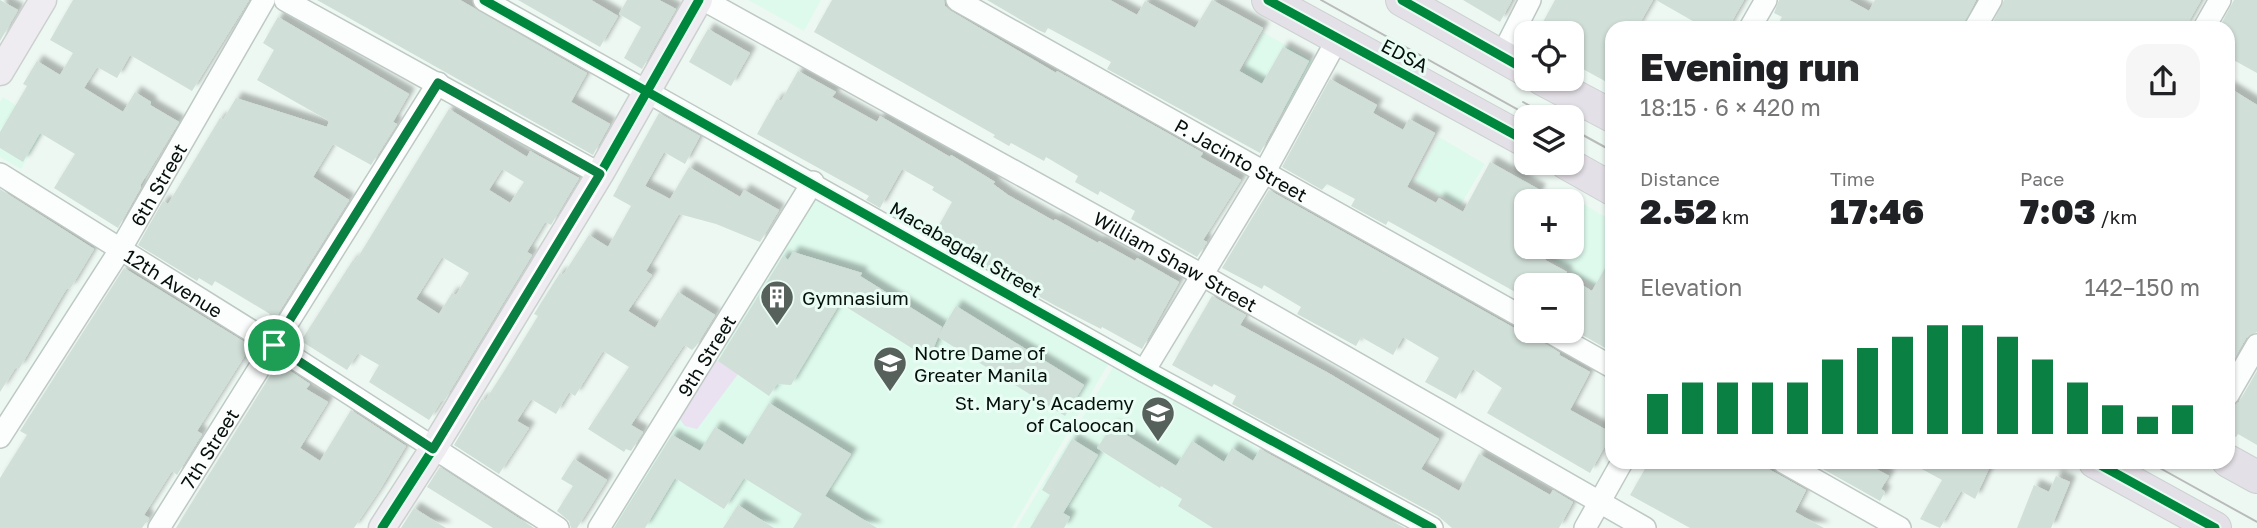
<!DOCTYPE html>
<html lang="en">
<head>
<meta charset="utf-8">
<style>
	body { margin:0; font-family:"Golos Text",sans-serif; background:#f6f6f6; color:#202124; height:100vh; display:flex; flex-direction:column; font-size:26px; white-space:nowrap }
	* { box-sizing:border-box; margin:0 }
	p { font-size:23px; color:#757577 }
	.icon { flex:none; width:38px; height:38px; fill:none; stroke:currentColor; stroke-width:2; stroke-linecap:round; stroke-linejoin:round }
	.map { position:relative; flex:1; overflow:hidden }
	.side { position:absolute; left:1605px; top:21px; width:630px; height:448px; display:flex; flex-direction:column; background:#fff; border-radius:21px; box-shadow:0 2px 5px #0004 }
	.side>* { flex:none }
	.buttons { position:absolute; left:1514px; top:21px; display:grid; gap:14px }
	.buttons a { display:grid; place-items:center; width:70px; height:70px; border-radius:14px; background:#fff; box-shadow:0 2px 5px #0004; font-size:35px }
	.pin { position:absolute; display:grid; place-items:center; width:60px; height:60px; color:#fff; margin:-30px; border:4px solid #fff; border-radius:50%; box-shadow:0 2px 7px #0007 }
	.round { display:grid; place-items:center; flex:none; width:74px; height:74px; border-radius:21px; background:#f6f6f6 }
	.summary { display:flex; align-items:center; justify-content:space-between; height:119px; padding:0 35px }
	h1 { font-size:38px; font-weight:800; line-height:52px }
	.stats { display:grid; grid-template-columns:repeat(3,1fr); gap:10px; height:119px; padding:7px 35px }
	.stats div { display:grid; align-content:center }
	.stats b { font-size:35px; font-weight:800 }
	.stats small { font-size:19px; font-weight:400 }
	.stats p { font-size:19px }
	.chart { height:196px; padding:14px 35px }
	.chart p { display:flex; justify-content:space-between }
	.chart svg { width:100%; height:126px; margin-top:7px; stroke:#0b8043; stroke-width:6 }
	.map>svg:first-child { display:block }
</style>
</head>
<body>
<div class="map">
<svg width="2257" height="528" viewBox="0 0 2257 528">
	<defs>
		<filter id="shadow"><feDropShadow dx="6" dy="-6" stdDeviation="2" flood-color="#0004"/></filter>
	</defs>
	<rect width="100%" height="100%" fill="#eef8f3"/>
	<!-- built -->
	<g fill="#defaed">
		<polygon points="748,0 821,0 804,31"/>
		<polygon points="1263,32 1317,63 1289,113 1235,83"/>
		<polygon points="3,97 47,125 21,169 0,157 0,102"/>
		<polygon points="1439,137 1485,164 1460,206 1414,181"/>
		<polygon points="813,191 1113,356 1012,528 605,528"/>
		<polygon points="1580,202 1612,221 1612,296 1549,259 1555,247 1572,247 1572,218"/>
		<polygon points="1119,357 1379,528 1016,528"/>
	</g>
	<!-- green -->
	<polygon fill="#eae1f1" points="711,356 738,374 697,429 685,426 676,414"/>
	<!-- building -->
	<g fill="#d0dfd8" fill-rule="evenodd" filter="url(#shadow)">
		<polygon points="0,0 18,10 0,41"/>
		<polygon points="73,0 249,0 192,91 130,55 117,78 97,67 84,88 123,112 135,92 151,102 150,105 179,122 141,184 141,187 118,228 54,188 75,154 40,133 23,162 0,148 0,132 27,86 23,84 37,61 60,75 73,53 50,40"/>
		<polygon points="317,0 460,0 587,73 571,102 610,124 593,155"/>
		<polygon points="518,0 591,0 618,16 600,47"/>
		<polygon points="627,0 659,0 676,9 642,69 624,58 641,27 619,14"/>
		<polygon points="832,0 944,0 945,6 951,11 1056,73 1057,71 1203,153 1200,157 1241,180 1203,240 1207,242 1197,257 1131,219 1135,211 1100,191 1098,195 1075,182 1078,176 1046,157 1044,161 1011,143 1009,146 993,137 995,135 814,32"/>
		<polygon points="987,0 1110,0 1137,15 1145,1 1195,28 1212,0 1263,28 1239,71 1262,84 1283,47 1309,61 1260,153 1107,69 1111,62 1048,28 1045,33 1038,30"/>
		<polygon points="1463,0 1512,0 1500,22"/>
		<polygon points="1555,0 1653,0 1637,28 1612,28 1612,85 1572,63 1572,33 1537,33"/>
		<polygon points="1656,0 1744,0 1728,28 1705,28"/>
		<polygon points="1779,0 1849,0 1869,11 1875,0 1976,0 1962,28 1776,28 1782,17 1774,13"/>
		<polygon points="2004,0 2201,0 2185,28 1990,28"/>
		<polygon points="2234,0 2257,0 2257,73 2228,57 2228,28 2219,28"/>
		<polygon points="278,17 409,94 393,122 397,124 371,165 333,144 313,177 349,200 272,323 266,320 270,314 215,281 212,286 199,278 197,281 138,245 163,201 168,204 220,118 223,120 236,98 327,127 329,121 257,80 274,50 263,43"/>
		<polygon points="708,29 750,53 731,86 689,62"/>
		<polygon points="798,71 836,92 832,97 877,122 880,116 950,157 951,155 995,182 993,184 1008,195 1054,221 1055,219 1098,243 1099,241 1135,261 1137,258 1179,282 1142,349 1102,327 1101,329 1056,306 976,262 979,258 934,234 952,202 932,190 934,187 902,169 880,208 866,200 869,196 757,134 777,99 781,101"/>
		<polygon points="1330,79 1377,105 1373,113 1403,130 1409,119 1435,133 1407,187 1436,203 1439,198 1463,212 1490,162 1540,190 1534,201 1526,201 1526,247 1552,247 1545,260 1567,272 1565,275 1592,291 1612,256 1612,352 1572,329 1572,285 1526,285 1526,298 1388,221 1386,225 1351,206 1355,199 1327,184 1322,190 1282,167"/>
		<polygon points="2228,87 2257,105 2257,332 2246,338 2228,369"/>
		<path d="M449 109 527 157 530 151 579 178 551 225 545 222 527 252 532 255 444 401 442 400 429 420 369 382 379 365 358 353 347 370 301 341 353 260 355 262ZM502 169 524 182 510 203 489 190ZM442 257 469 273 456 295 452 293 439 314 416 299Z"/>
		<polygon points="659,113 700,136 685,164 664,152 645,186 670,199 689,167 740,197 744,190 779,210 760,242 716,224 679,214 646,271 652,275 628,311 655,328 678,292 715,315 696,346 692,350 684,345 631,425 643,432 631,451 626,449 624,452 588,429 629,367 603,351 575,396 569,392 556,414 531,399 517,421 529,428 499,474 454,445 482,399 485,401 513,357 538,316 534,314 560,273 563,275 589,235 608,247 631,206 613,196"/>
		<polygon points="0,189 94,249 70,289 67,288 19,369 16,367 0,392"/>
		<polygon points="1269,190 1530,337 1532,335 1560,353 1559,355 1590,372 1570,410 1612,433 1590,473 1487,413 1502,388 1473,369 1456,399 1425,382 1439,358 1403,337 1393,355 1361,337 1356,346 1297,314 1301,307 1264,285 1262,289 1222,268"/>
		<polygon points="793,252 862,273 860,276 942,327 939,334 956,306 1084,385 1065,416 938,337 929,359 840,303 791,385 777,384 769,396 718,361 783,256 788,260"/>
		<polygon points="124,268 251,346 197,431 202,434 177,475 172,471 144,515 149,518 142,528 0,528 0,478 27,435 20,431"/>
		<polygon points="1212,296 1246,315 1240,325 1330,374 1439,439 1421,469 1459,491 1479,454 1550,495 1553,490 1573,502 1559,528 1452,528 1438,516 1232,404 1236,396 1214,384 1212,387 1172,365"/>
		<polygon points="278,363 310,384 306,389 328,402 300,448 320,461 351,410 406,446 381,488 354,528 176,528"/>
		<polygon points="2257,371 2257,445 2238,434 2236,437 2228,433 2228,408 2239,402"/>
		<polygon points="769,403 851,454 825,496 877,528 793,528 802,514 744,478 724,509 675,478 645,528 614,528 672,435 700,451 715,427 743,445"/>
		<polygon points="1112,426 1176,466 1192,441 1224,462 1232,448 1253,461 1260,449 1405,528 1213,528 1178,506 1182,499 1161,486 1160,488 1097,448"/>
		<polygon points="1072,439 1098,455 1063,513 1070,517 1064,528 1030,528 1050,495 1042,490"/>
		<polygon points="574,459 607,480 577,528 571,528 569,521 557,511 573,486 561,479"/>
		<polygon points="1649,462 1756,462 1806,490 1795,512 1824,528 1690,528 1630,495"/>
		<polygon points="1827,462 1864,462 1889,476 1881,489 1885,492 1880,501 1823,469"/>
		<polygon points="1909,462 1992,462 1975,499 1961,491 1940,528 1920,519 1942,480"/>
		<polygon points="440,467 534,528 493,528 427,487"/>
		<polygon points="2056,476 2070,482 2051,528 2017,528 2034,485 2049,492"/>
		<polygon points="738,505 774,528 723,528"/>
		<polygon points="414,508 446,528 401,528"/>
	</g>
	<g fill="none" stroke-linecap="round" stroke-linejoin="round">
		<!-- minor casing -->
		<g stroke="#bec9c4" stroke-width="24">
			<g id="minor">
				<polyline points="285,0 600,174"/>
				<polyline points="484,0 1144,371 1432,528"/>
				<path id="s1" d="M704 0 1202 275 1645 528"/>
				<path id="s2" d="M957 0 1526 319"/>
				<polyline points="1750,28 1766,0"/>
				<polyline points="1975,28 1991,0"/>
				<polyline points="2204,28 2220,0"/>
				<polyline points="1501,57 1530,0"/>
				<path id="s3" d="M0 174 274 345 558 528"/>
				<polyline points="1548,331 1612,367"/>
				<polyline points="1144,371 1264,173 1338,38"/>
				<polyline points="2228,395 2257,345"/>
				<path id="s4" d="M0 437 120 250 264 0"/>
				<polyline points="1783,462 1900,528"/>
				<path id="s5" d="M159 528 438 83"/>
				<path id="s6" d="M599 528 813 182"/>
				<polyline points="1585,528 1622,462"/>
			</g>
		</g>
		<!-- major casing -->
		<g stroke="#cbd1cf" stroke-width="29">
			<g id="major">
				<polyline points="0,72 43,0"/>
				<polyline points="382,528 433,449 600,174 699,0"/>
			</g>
		</g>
		<!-- highway casing -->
		<g stroke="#cbd1cf" stroke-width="34">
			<g id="highway">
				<polyline points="1268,0 1526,141"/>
				<polyline points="1402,0 1526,70"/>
				<polyline points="1542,79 1612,116"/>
				<polyline points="1566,163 1612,189"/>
				<polyline points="2228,461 2257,477"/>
				<polyline points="2095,462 2215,528"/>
			</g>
		</g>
		<!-- minor -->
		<use href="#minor" stroke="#fcfefd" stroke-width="21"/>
		<!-- major -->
		<use href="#major" stroke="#eeecf0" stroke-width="26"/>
		<!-- highway -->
		<use href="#highway" stroke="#e4e0e7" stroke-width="32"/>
		<!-- tram -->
		<g stroke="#b8bbba" stroke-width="2">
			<polyline points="1321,0 1531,117"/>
			<polyline points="1523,102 1550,117"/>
			<polyline points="1572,129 1612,151"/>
			<polyline points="2149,462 2257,522"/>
		</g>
		<!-- cycleway casing -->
		<g stroke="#e9fdf4" stroke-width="13">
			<g id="cycleway">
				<polyline points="484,0 1144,371 1432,528"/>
				<polyline points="1268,0 1526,141"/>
				<polyline points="1402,0 1526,70"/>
				<polyline points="2095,462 2215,528"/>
				<polyline points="382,528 433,449 600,174 699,0"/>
			</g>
		</g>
		<!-- cycleway -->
		<use href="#cycleway" stroke="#00873e" stroke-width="9"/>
	</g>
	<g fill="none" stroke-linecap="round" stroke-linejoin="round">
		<!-- route casing -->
		<g stroke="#fff" stroke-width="14">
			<polygon id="route" points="438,83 600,174 433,449 274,345"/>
		</g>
		<!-- route -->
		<use href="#route" stroke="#0b8043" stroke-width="9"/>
	</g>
	<!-- icons -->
	<defs>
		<g id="building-pin" transform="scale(1.75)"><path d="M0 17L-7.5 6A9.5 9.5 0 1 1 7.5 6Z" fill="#57615c" stroke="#e9fdf4"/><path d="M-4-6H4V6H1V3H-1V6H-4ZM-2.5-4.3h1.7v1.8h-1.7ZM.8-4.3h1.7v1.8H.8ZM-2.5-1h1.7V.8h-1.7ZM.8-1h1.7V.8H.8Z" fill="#fff"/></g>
		<g id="school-pin" transform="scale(1.75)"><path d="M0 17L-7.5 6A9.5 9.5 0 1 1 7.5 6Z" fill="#57615c" stroke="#e9fdf4"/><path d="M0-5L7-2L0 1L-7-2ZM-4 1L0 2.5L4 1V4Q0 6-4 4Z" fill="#fff"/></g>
	</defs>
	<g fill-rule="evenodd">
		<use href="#building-pin" x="777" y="297"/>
		<use href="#school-pin" x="890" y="363"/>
		<use href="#school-pin" x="1158" y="413"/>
	</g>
	<g text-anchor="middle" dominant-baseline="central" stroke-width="6" stroke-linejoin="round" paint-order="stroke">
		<!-- street labels -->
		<g font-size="19" fill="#050f0b" stroke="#e9fdf4">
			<text transform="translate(1405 55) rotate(28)">EDSA</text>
			<text stroke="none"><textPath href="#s2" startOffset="326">P. Jacinto Street</textPath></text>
			<text stroke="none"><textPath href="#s4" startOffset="298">6th Street</textPath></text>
			<text transform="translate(966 249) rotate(30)">Macabagdal Street</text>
			<text stroke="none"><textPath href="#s1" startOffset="539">William Shaw Street</textPath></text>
			<text stroke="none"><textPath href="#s3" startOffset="205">12th Avenue</textPath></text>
			<text stroke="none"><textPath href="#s6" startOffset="203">9th Street</textPath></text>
			<text stroke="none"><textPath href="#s5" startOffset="94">7th Street</textPath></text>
		</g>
		<!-- poi labels -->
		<g font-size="19" fill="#050f0b" stroke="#e9fdf4" text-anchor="start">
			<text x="802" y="297">Gymnasium</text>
			<text x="914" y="352">Notre Dame of<tspan x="914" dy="22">Greater Manila</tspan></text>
			<text x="1134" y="402" text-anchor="end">St. Mary's Academy<tspan x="1134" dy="22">of Caloocan</tspan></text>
		</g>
	</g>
</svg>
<div class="buttons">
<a><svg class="icon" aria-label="locate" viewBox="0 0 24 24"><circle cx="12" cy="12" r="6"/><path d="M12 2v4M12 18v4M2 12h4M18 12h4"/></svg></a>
<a><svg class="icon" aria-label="layers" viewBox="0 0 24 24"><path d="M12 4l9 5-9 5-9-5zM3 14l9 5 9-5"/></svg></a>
<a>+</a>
<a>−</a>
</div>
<div class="pin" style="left:274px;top:345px;background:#1e9e55"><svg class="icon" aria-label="arrive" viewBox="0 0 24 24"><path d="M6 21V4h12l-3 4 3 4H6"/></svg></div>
<section class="side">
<div class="summary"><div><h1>Evening run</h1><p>18:15 · 6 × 420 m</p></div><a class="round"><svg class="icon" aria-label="share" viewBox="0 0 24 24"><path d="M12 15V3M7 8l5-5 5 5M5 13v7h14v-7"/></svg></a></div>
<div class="stats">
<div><p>Distance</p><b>2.52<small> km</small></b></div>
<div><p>Time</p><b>17:46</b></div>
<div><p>Pace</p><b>7:03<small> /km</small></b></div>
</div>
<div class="chart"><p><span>Elevation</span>142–150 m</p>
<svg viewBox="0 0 160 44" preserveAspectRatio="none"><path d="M5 44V30M15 44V26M25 44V26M35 44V26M45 44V26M55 44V18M65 44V14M75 44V10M85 44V6M95 44V6M105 44V10M115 44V18M125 44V26M135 44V34M145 44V38M155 44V34"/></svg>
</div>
</section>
</div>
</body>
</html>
